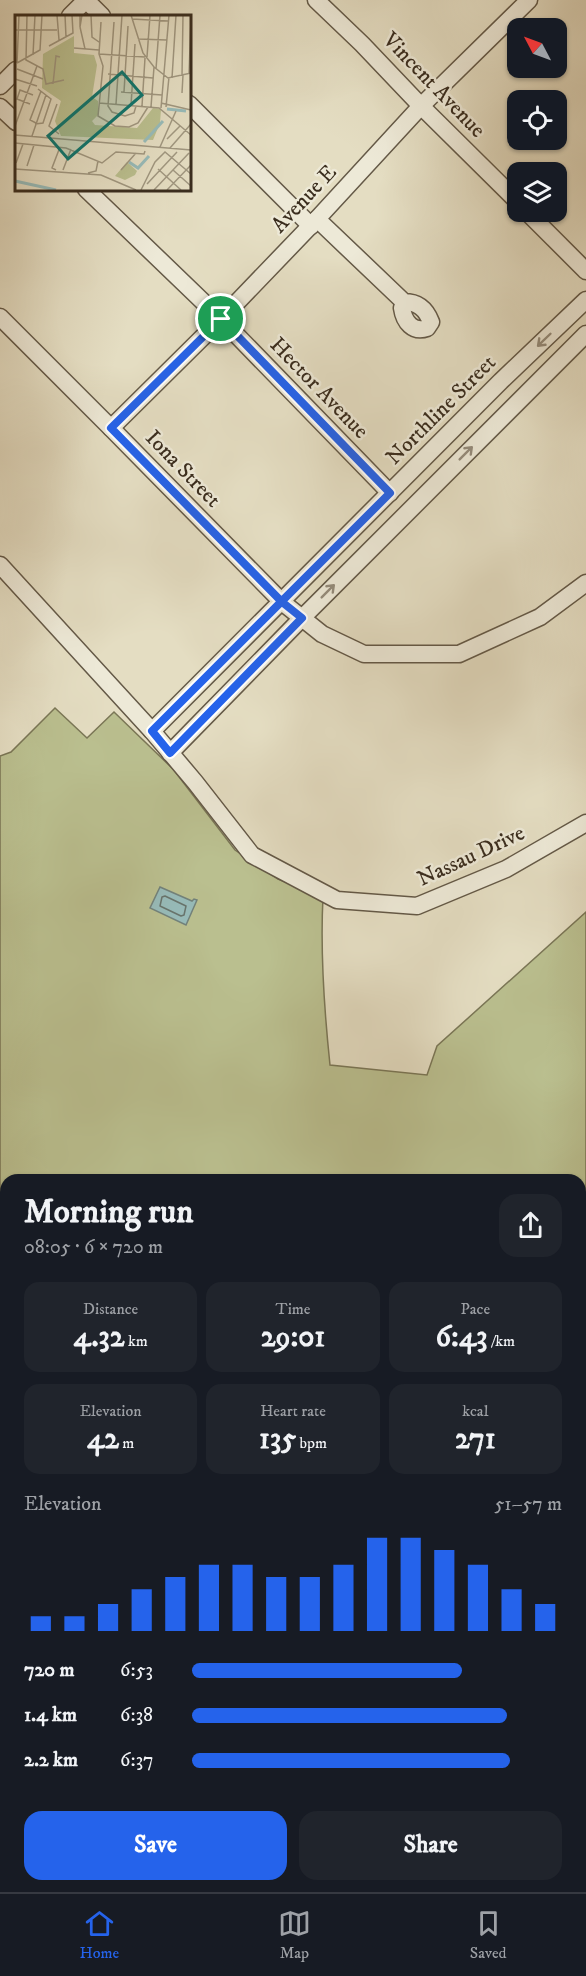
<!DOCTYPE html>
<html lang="en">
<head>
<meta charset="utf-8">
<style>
	body { margin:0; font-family:"IM FELL DW Pica",serif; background:#20242c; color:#f1f3f6; height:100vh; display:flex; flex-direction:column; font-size:22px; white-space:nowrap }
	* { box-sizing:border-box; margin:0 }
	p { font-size:20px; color:#9ea1a6 }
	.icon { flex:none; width:33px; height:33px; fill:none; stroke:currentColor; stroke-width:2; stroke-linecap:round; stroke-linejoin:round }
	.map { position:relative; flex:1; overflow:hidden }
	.sheet { position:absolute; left:0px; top:1174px; width:586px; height:718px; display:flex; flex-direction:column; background:#171b24; border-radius:18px 18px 0 0; box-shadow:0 2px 4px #0004 }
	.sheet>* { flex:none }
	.needle { width:39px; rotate:311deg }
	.buttons { position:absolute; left:507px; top:18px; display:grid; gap:12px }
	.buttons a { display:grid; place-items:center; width:60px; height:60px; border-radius:12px; background:#171b24; box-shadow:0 2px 4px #0004; font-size:30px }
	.pin { position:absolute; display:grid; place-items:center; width:51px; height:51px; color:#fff; margin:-26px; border:3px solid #fff; border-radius:50%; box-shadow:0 2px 6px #0007 }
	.round { display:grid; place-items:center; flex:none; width:63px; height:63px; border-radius:18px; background:#20242c }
	.headline { display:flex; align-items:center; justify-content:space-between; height:102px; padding:0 24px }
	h1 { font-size:33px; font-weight:700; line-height:45px }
	.metrics { display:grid; grid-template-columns:repeat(3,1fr); gap:9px; height:102px; padding:6px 24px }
	.metrics div { display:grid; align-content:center; border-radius:15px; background:#20242c; text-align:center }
	.metrics b { font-size:30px; font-weight:700 }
	.metrics small { font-size:16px; font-weight:400 }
	.metrics p { font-size:16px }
	.chart { height:168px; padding:12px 24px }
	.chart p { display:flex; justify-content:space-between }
	.chart svg { width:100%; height:108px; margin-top:6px; stroke:#2563eb; stroke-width:6 }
	.action { display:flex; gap:12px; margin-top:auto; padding:12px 24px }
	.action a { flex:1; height:69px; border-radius:18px; background:#2563eb; color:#fff; font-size:24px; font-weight:700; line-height:69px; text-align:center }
	.action a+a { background:#20242c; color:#f1f3f6 }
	ul { padding:0 24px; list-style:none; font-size:20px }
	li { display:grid; grid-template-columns:96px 72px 1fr; align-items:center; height:45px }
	li i { height:15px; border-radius:8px; background:#2563eb }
	.tab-bar { display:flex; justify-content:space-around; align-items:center; height:84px; border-top:2px solid #363941; background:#171b24; font-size:16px; color:#9ea1a6 }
	.tab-bar a { display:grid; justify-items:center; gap:3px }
	.tab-bar .active { color:#2563eb }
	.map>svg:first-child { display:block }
</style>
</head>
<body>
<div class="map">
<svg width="586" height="1892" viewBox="0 0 586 1892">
	<rect width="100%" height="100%" fill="#e4ddc2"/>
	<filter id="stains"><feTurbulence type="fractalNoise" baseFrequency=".00333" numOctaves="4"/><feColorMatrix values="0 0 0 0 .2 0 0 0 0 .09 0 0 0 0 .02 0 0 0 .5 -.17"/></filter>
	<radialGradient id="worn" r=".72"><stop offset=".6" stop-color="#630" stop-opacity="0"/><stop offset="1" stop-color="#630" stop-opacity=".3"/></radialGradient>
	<!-- green -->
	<path fill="#babf8f" stroke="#7a7656" stroke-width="1.5" d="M55 708 87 738 114 712 173 769 235 850 278 879 323 897C320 954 324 1008 330 1065L427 1075 437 1046 586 912V1268L581 1273 580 1180H6V1669L0 1664V756L11 752Z"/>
	<!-- water -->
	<g fill="#97bbb9" stroke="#72827b" stroke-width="1.5">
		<polygon points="160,887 192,901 194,899 197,900 186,925 150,908"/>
		<polygon points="6,1414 6,1464 0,1459 0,1424"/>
	</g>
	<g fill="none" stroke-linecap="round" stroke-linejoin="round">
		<!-- shore -->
		<polygon stroke="#68746c" stroke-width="1.5" points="165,896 186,906 184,915 181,916 160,906 162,897"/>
		<!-- minor casing -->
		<g stroke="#645947" stroke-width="19">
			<g id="minor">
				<polyline points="86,0 102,16"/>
				<polyline points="316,0 362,44 421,106 518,202"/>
				<polyline points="70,16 86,0"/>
				<polyline points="0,86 16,70"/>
				<polyline points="189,104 311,226"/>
				<polyline points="0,107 16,122"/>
				<polyline points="86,189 221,319 390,493"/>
				<polyline points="527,212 586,271"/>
				<path d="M317 219 404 302 402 308C404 322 413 333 427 328L431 322C426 309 418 302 404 302"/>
				<polyline points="0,317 111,428 282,602 322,634 364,654 459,654 540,617 586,583"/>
				<polyline points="111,428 221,319 317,219 421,106 529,0"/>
				<polyline points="0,565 152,731 195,782 252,855 337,900 417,906 506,869 586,823"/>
				<polyline points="152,731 501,381 586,300"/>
				<polyline points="170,753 302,618 586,334"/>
				<polyline points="580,1663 586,1661"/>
				<polyline points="0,1774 6,1771"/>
				<polyline points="0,1792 6,1799"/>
				<polyline points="0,1820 6,1827"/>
				<polyline points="313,1887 316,1892"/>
				<polyline points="565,1887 568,1892"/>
				<polyline points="257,1892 262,1887"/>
			</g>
		</g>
		<!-- highway casing -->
		<g stroke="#3a2d1e" stroke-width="28">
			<g id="highway">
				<polyline points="580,1301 586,1296"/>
				<polyline points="580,1342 586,1336"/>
				<polyline points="0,1873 6,1867"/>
				<polyline points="24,1892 29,1887"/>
			</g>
		</g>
		<!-- minor -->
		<use href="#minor" stroke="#ede9d7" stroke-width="16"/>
		<!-- highway -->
		<use href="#highway" stroke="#e4ddc2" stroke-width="26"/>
	</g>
	<!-- one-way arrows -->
	<defs><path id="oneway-shaft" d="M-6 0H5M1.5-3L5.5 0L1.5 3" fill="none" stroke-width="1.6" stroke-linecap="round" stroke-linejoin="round" transform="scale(1.5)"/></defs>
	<g stroke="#948b7a">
		<use href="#oneway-shaft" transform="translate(544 340) rotate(136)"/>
		<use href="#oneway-shaft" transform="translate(466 453) rotate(-45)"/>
		<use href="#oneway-shaft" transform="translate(328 591) rotate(-45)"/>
	</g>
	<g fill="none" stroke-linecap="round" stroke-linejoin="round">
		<!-- route casing -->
		<g stroke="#fff" stroke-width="12">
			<polyline id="route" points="221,319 390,493 152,731 170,753 302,618 282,602 111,428 221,319"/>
		</g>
		<!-- route -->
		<use href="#route" stroke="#2563eb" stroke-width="8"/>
	</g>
	<g text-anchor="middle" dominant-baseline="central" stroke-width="5" stroke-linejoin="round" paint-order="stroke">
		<!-- street labels -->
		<g font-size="22" fill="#3a2d1e" stroke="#ede9d7">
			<text transform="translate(434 85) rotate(46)">Vincent Avenue</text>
			<text transform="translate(304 199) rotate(-47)">Avenue E</text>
			<text transform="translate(319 388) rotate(46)">Hector Avenue</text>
			<text transform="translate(441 410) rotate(-45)">Northline Street</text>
			<text transform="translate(183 469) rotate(46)">Iona Street</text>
			<text transform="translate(471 856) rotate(-25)">Nassau Drive</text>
		</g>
	</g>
	<!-- overview -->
	<g transform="translate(15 15)">
		<rect width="176" height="176" fill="#e4ddc2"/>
		<path d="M59 21V38L79 40 82 50 77 82 83 86V100L77 106 80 110 122 113 138 93 146 94 145 108 138 125 46 121 40 106 46 86 27 73 28 39ZM112 147 122 156 120 160 110 165 100 161Z" fill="#babf8f"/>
		<path fill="none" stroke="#97bbb9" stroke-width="3" d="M152 94 171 96M129 127 148 106M114 147 123 153 134 141M0 166 41 175"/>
		<path fill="none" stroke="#a09780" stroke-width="1.5" d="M12 0 11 45 28 54 31 69 49 65M42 0 44 25M50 0 51 22M65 0V12L67 0M76 0 77 22 84 27M116 0 128 38 139 52 153 63 176 58M117 4 153 6M86 7 84 39 88 51 83 101 100 111 114 112 123 108 133 92M99 7 93 91 97 97 110 101 119 98 121 91M65 12 70 34M0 15H42M123 24 152 25M34 31 58 18 57 0M59 33 84 35M84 39 130 42M18 40 20 0M132 42 135 0M2 48 25 35 27 0M2 48 4 0M2 54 28 64M141 54 145 0M93 59 138 63M174 59 176 4M167 61 168 0M157 63 161 0M0 64 22 71M38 69 41 41 45 42M106 77 147 80M109 77 113 11M167 78 168 60M84 88 144 93 176 120M146 88 176 95M15 89 2 84 5 75 18 80M42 89 34 111 44 119M101 89 107 0M116 90 120 29M127 91 130 43M136 92 139 52M151 92 154 62M146 93 154 0M21 108 15 105 26 76M20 109 28 108 36 84 23 74M0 111 22 51M0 120 176 135M17 121 31 80M152 124 165 111M0 128 51 133 87 148 101 137 129 139 130 136M145 132 161 96M155 133 176 109M1 148 8 129M12 151 19 130M0 154 86 160 121 175M143 154 166 175M41 155 37 153 45 132M48 155 56 134M106 155 121 138M158 155 176 171M73 158 81 156 83 146M132 169 162 137M126 175 140 147 150 137 176 159M139 175 174 138M152 175 176 150"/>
		<path fill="#0f766e" fill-opacity="0.15" stroke="#0f766e" stroke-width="3" d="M107 57 127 80 53 144 33 121Z"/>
		<rect width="176" height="176" fill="none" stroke="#3a2d1e" stroke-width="3"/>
	</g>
	<rect width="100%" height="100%" filter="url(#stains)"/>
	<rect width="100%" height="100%" fill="url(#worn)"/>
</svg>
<div class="buttons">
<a><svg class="needle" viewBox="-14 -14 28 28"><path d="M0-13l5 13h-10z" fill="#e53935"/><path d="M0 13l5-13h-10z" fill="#9ea1a6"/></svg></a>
<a><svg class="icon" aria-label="locate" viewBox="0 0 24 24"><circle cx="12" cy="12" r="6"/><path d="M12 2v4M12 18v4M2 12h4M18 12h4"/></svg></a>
<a><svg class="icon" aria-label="layers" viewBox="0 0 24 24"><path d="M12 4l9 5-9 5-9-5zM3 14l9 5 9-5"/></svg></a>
</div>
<div class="pin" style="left:221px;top:319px;background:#1e9e55"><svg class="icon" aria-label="arrive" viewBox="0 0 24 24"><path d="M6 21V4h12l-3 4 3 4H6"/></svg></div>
<section class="sheet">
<div class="headline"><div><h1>Morning run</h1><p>08:05 · 6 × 720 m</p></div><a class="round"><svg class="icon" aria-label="share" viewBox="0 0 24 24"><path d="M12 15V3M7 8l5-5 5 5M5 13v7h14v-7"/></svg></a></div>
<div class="metrics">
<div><p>Distance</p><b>4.32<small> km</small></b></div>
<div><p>Time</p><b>29:01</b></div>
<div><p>Pace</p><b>6:43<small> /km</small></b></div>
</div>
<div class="metrics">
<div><p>Elevation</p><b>42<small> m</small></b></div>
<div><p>Heart rate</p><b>135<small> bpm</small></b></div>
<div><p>kcal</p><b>271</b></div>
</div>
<div class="chart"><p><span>Elevation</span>51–57 m</p>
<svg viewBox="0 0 160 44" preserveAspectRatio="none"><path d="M5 44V38M15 44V38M25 44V33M35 44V27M45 44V22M55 44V17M65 44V17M75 44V22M85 44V22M95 44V17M105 44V6M115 44V6M125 44V11M135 44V17M145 44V27M155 44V33"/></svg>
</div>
<ul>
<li><b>720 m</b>6:53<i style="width:73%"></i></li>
<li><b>1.4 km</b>6:38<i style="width:85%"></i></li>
<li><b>2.2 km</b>6:37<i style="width:86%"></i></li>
</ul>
<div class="action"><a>Save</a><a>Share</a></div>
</section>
</div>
<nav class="tab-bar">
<a class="active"><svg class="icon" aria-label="home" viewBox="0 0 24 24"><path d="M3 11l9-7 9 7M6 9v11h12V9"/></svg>Home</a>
<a><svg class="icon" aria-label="map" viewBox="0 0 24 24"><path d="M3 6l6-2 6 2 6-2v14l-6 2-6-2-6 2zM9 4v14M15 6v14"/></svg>Map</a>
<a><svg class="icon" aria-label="saved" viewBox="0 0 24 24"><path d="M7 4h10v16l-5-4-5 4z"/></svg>Saved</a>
</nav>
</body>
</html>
